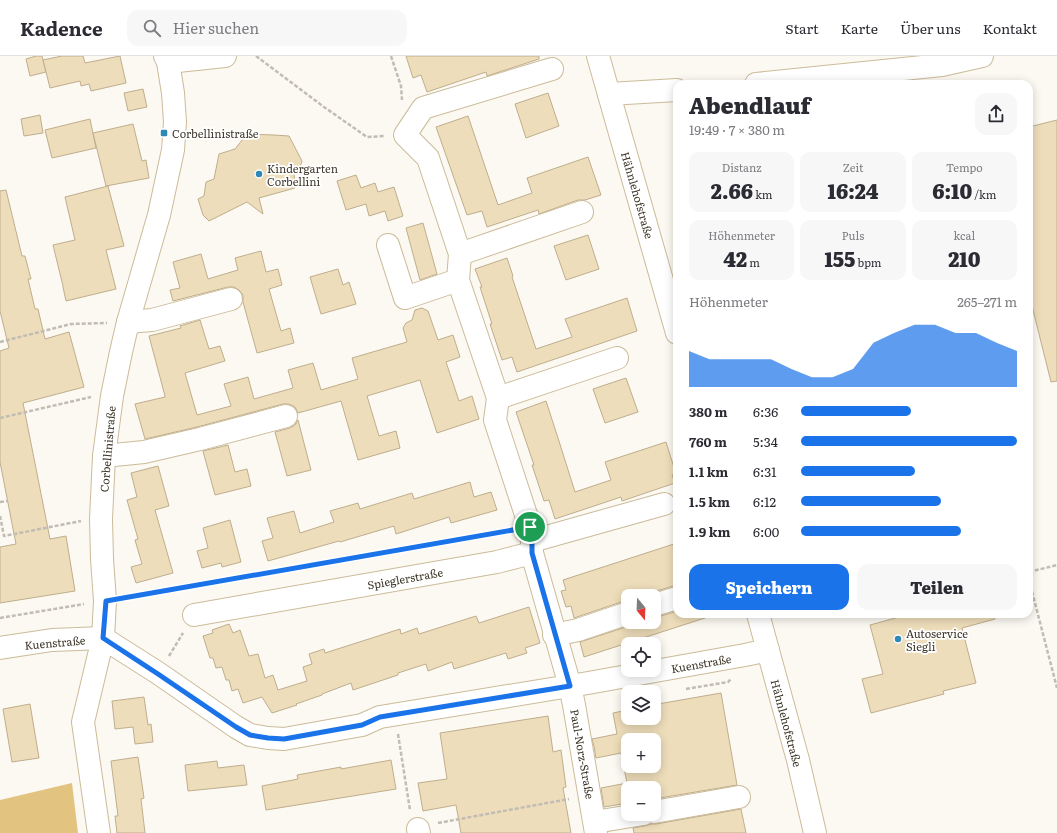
<!DOCTYPE html>
<html lang="de">
<head>
<meta charset="utf-8">
<style>
	body { margin:0; font-family:Literata,serif; background:#f7f7f7; color:#2b2b33; height:100vh; display:flex; flex-direction:column; font-size:15px; white-space:nowrap }
	* { box-sizing:border-box; margin:0 }
	p { font-size:13px; color:#7c7c81 }
	.icon { flex:none; width:22px; height:22px; fill:none; stroke:currentColor; stroke-width:2; stroke-linecap:round; stroke-linejoin:round }
	.map { position:relative; flex:1; overflow:hidden }
	.side { position:absolute; left:673px; top:24px; width:360px; height:538px; display:flex; flex-direction:column; background:#fff; border-radius:12px; box-shadow:0 2px 10px #0003 }
	.side>* { flex:none }
	.needle { width:26px; rotate:161deg }
	.fabs { position:absolute; left:621px; top:533px; display:grid; gap:8px }
	.fabs a { display:grid; place-items:center; width:40px; height:40px; border-radius:8px; background:#fff; box-shadow:0 2px 10px #0003; font-size:20px }
	.pin { position:absolute; display:grid; place-items:center; width:34px; height:34px; color:#fff; margin:-17px; border:2px solid #fff; border-radius:50%; box-shadow:0 1px 4px #0007 }
	.round { display:grid; place-items:center; flex:none; width:42px; height:42px; border-radius:12px; background:#f7f7f7 }
	.summary { display:flex; align-items:center; justify-content:space-between; height:68px; padding:0 16px }
	h1 { font-size:22px; font-weight:800; line-height:30px }
	.stats { display:grid; grid-template-columns:repeat(3,1fr); gap:6px; height:68px; padding:4px 16px }
	.stats div { display:grid; align-content:center; border-radius:10px; background:#f7f7f7; text-align:center }
	.stats b { font-size:20px; font-weight:800 }
	.stats small { font-size:11px; font-weight:400 }
	.stats p { font-size:11px }
	.chart { height:112px; padding:8px 16px }
	.chart p { display:flex; justify-content:space-between }
	.chart svg { width:100%; height:72px; margin-top:4px; fill:#1a73e8; opacity:.7 }
	.primary-button { display:flex; gap:8px; margin-top:auto; padding:8px 16px }
	.primary-button a { flex:1; height:46px; border-radius:12px; background:#1a73e8; color:#fff; font-size:16px; font-weight:800; line-height:46px; text-align:center }
	.primary-button a+a { background:#f7f7f7; color:#2b2b33 }
	ul { padding:0 16px; list-style:none; font-size:13px }
	li { display:grid; grid-template-columns:64px 48px 1fr; align-items:center; height:30px }
	li i { height:10px; border-radius:5px; background:#1a73e8 }
	header { display:flex; align-items:center; gap:24px; box-sizing:border-box; height:56px; padding:0 20px; background:#fff; border-bottom:1px solid #e1e1e2 }
	header strong { font-size:19px }
	nav { display:flex; gap:22px; margin-inline-start:auto; font-size:14px }
	.search { width:280px; height:36px; background:#f7f7f7; display:flex; align-items:center; gap:10px; box-sizing:border-box; padding:0 14px; border-radius:12px; color:#7c7c81; font-size:15px }
	.map>svg:first-child { display:block }
</style>
</head>
<body>
<header>
<strong>Kadence</strong>
<div class="search"><svg class="icon" aria-label="search" viewBox="0 0 24 24"><circle cx="10" cy="10" r="6"/><path d="M15 15l6 6"/></svg>Hier suchen</div>
<nav><a>Start</a><a>Karte</a><a>Über uns</a><a>Kontakt</a></nav>
</header>
<div class="map">
<svg width="1057" height="777" viewBox="0 0 1057 777">
	<rect width="100%" height="100%" fill="#fcf9f2"/>
	<!-- forest -->
	<polygon fill="#e3c380" points="72,727 78,777 0,777 0,744"/>
	<!-- building -->
	<g fill="#eeddba" stroke="#bfae8d" fill-rule="evenodd">
		<polygon points="36,0 42,0 46,16 30,20 26,3"/>
		<polygon points="62,0 83,0 85,7 120,0 126,27 91,35 89,28 81,30 80,25 50,32 43,4"/>
		<polygon points="406,0 539,0 539,3 487,20 486,16 427,36 421,19 413,22"/>
		<polygon points="143,33 147,51 128,55 124,37"/>
		<polygon points="548,37 559,70 526,82 515,48"/>
		<polygon points="40,59 43,77 24,80 21,63"/>
		<polygon points="468,60 498,149 532,137 527,122 588,101 601,139 585,144 578,144 539,158 538,154 487,171 482,155 467,159 436,71"/>
		<polygon points="90,63 96,92 52,102 45,74"/>
		<polygon points="1057,64 1057,325 1051,326 1029,238 1029,71"/>
		<polygon points="133,68 142,105 146,104 149,122 106,130 93,77"/>
		<polygon points="247,78 274,79 289,80 302,105 300,111 294,115 295,132 259,142 263,158 247,146 209,165 203,159 198,143 204,140 206,126 214,123 219,98 235,93"/>
		<polygon points="356,119 361,132 375,127 378,136 394,131 403,160 388,165 385,155 369,160 366,148 346,154 337,125"/>
		<polygon points="108,130 124,190 106,194 116,233 66,245 63,231 63,230 53,189 75,184 65,141"/>
		<polygon points="6,134 22,200 25,200 31,223 28,223 35,253 38,253 45,283 69,276 84,331 23,347 50,483 66,480 75,535 0,547 0,491 16,488 0,406 0,295 9,292 0,255 0,135"/>
		<polygon points="423,167 437,218 420,224 406,172"/>
		<polygon points="588,179 599,213 566,224 554,190"/>
		<polygon points="261,195 266,216 278,213 282,229 269,233 281,275 290,272 294,287 257,297 243,246 243,239 239,234 234,231 228,231 173,245 170,234 180,232 173,206 201,198 208,223 238,214 235,202"/>
		<polygon points="507,202 513,220 512,221 536,293 572,281 565,263 627,242 637,275 517,316 512,301 502,304 490,268 492,268 480,231 482,231 475,213"/>
		<polygon points="338,213 343,229 349,226 356,248 321,258 310,221"/>
		<polygon points="422,252 428,255 438,284 453,279 460,301 446,306 459,345 472,340 479,363 437,377 420,324 367,340 379,380 396,375 400,392 358,404 341,345 298,357 295,351 289,348 283,348 197,371 145,383 135,348 165,341 165,340 149,280 181,272 180,270 200,264 209,293 220,290 225,305 185,317 197,359 231,350 224,328 248,321 254,343 293,332 288,314 313,307 321,334 358,323 352,302 407,286 403,272 406,267 412,264 415,254"/>
		<polygon points="626,322 638,356 605,367 593,333"/>
		<polygon points="546,345 558,382 575,436 611,424 605,406 666,386 676,418 672,419 675,427 622,445 621,441 555,463 549,444 544,445 532,409 534,409 516,356"/>
		<polygon points="298,364 311,414 287,420 275,376 290,372 295,369"/>
		<polygon points="228,389 235,416 247,413 251,430 215,439 203,395"/>
		<polygon points="158,410 169,450 155,454 173,517 136,527 131,511 142,508 135,484 138,483 127,444 137,441 131,417"/>
		<polygon points="470,426 474,441 491,436 497,454 451,467 449,461 396,478 394,470 340,486 339,485 268,505 262,485 273,482 267,462 294,455 300,477 334,466 330,455 358,447 360,453 412,437 414,443"/>
		<polygon points="230,464 241,506 222,511 221,507 202,512 197,495 208,492 203,472"/>
		<polygon points="677,487 677,530 673,530 650,537 646,540 628,540 628,545 624,545 574,562 571,550 566,551 561,535 566,534 563,524"/>
		<polygon points="529,551 540,587 525,592 527,597 508,603 506,597 454,613 452,606 428,615 426,608 398,617 398,619 353,634 351,627 322,638 322,639 296,648 297,649 272,657 262,641 243,647 238,633 232,635 229,624 226,624 222,611 216,612 213,602 210,602 203,580 213,577 212,574 229,568 233,577 240,574 249,600 258,598 265,622 273,619 278,634 307,625 303,611 312,608 309,598 324,593 325,597 400,573 401,578 417,572 419,578 476,560 479,567"/>
		<polygon points="677,555 677,558 708,558 708,561 584,601 580,586 632,569 636,566 654,566 654,561 658,561"/>
		<polygon points="910,558 994,558 995,563 962,572 976,627 943,635 944,638 871,657 862,623 883,618 870,569"/>
		<path d="M721 637 737 729 654 743V732H628V747L604 751 601 732 627 727 621 697 596 702 594 690 592 683 617 678 613 657 628 654V662H654V649L658 648ZM628 684H654V710H628Z"/>
		<polygon points="144,641 148,669 151,668 153,686 135,688 133,671 115,673 112,645"/>
		<polygon points="30,648 39,702 12,706 3,653"/>
		<polygon points="548,660 553,696 561,694 566,731 563,732 571,777 461,777 456,749 423,755 418,727 447,723 440,677"/>
		<polygon points="138,701 144,742 141,743 145,777 117,777 115,760 118,760 111,705"/>
		<polygon points="391,704 396,733 266,754 262,730 298,723 297,719 341,711 341,713"/>
		<polygon points="217,705 218,712 244,709 247,729 188,735 185,709"/>
		<polygon points="741,753 746,777 634,777 633,772 645,770 651,768 656,768"/>
	</g>
	<g fill="none" stroke-linecap="round" stroke-linejoin="round">
		<!-- minor casing -->
		<g stroke="#cbbb99" stroke-width="24">
			<g id="minor">
				<polyline points="598,0 677,277"/>
				<polyline points="168,6 225,0"/>
				<polyline points="552,13 423,52 405,79 428,102 460,198 458,224 498,342 495,364 530,471 532,485 532,497 570,630 574,649 596,777"/>
				<polyline points="756,28 942,9 982,0"/>
				<polyline points="609,38 677,34"/>
				<polyline points="388,189 405,242 458,224"/>
				<polyline points="460,198 582,156"/>
				<polyline points="128,266 152,264 231,243"/>
				<polyline points="498,342 617,302"/>
				<polyline points="104,400 144,396 200,383 286,360"/>
				<polyline points="532,485 664,448"/>
				<polyline points="654,549 677,542"/>
				<polyline points="758,558 798,704 815,777"/>
				<polyline points="194,559 497,506 532,497"/>
				<polyline points="554,579 578,574 628,557"/>
				<polyline points="0,592 52,584 103,582 158,617 236,671 250,679 268,682 284,683 362,669 380,661 588,627 745,599 768,594"/>
				<polyline points="654,756 739,741"/>
				<polyline points="595,766 643,758"/>
				<polyline points="418,773 419,777"/>
				<polyline points="99,777 83,666 103,582 105,545 102,503 101,463 104,400 112,340 121,296 128,266 159,159 173,94 175,66 173,37 168,6 165,0"/>
			</g>
		</g>
		<!-- path -->
		<g stroke="#c1bdb4" stroke-width="2.5" stroke-dasharray="4 2" stroke-linecap="butt">
			<polyline points="256,0 324,51 367,81 385,80"/>
			<polyline points="391,0 401,30 402,44"/>
			<polyline points="0,286 71,268 107,267"/>
			<polyline points="0,362 91,341"/>
			<polyline points="0,446 8,445"/>
			<polyline points="0,460 4,480 81,465"/>
			<polyline points="1029,516 1057,509"/>
			<polyline points="1029,524 1057,632"/>
			<polyline points="124,542 509,474"/>
			<polyline points="0,562 84,548"/>
			<polyline points="169,600 183,577"/>
			<polyline points="686,633 728,626 731,623"/>
			<polyline points="398,678 410,754"/>
			<polyline points="438,767 569,743"/>
		</g>
		<!-- minor -->
		<use href="#minor" stroke="#fff" stroke-width="22"/>
	</g>
	<g fill="none" stroke-linecap="round" stroke-linejoin="round">
		<!-- route casing -->
		<g stroke="#fff" stroke-width="8">
			<polygon id="route" points="530,471 532,485 532,497 570,630 380,661 362,669 284,683 268,682 250,679 236,671 158,618 103,582 106,545"/>
		</g>
		<!-- route -->
		<use href="#route" stroke="#1a73e8" stroke-width="5"/>
	</g>
	<!-- markers -->
	<g fill="#2f89b6" stroke="#fff" stroke-width="1.5">
		<rect x="160" y="73" width="8" height="8" rx="2"/>
		<circle cx="259" cy="118" r="4"/>
		<circle cx="898" cy="583" r="4"/>
	</g>
	<g text-anchor="middle" dominant-baseline="central" stroke-width="3.5" stroke-linejoin="round" paint-order="stroke">
		<!-- poi labels -->
		<g font-size="11" fill="#3d3629" stroke="#fff" text-anchor="start">
			<text x="172" y="77">Corbellinistraße</text>
			<text x="267" y="112">Kindergarten<tspan x="267" dy="13">Corbellini</tspan></text>
			<text x="906" y="577">Autoservice<tspan x="906" dy="13">Siegli</tspan></text>
		</g>
		<!-- street labels -->
		<g font-size="11" fill="#3d3629" stroke="#fff">
			<text transform="translate(638 139) rotate(74)">Hähnlehofstraße</text>
			<text transform="translate(107 393) rotate(-85)">Corbellinistraße</text>
			<text transform="translate(405 522) rotate(-10)">Spieglerstraße</text>
			<text transform="translate(55 586) rotate(-5)">Kuenstraße</text>
			<text transform="translate(701 607) rotate(-10)">Kuenstraße</text>
			<text transform="translate(787 667) rotate(75)">Hähnlehofstraße</text>
			<text transform="translate(583 698) rotate(80)">Paul-Norz-Straße</text>
		</g>
	</g>
</svg>
<div class="fabs">
<a><svg class="needle" viewBox="-14 -14 28 28"><path d="M0-13l5 13h-10z" fill="#e53935"/><path d="M0 13l5-13h-10z" fill="#7c7c81"/></svg></a>
<a><svg class="icon" aria-label="locate" viewBox="0 0 24 24"><circle cx="12" cy="12" r="6"/><path d="M12 2v4M12 18v4M2 12h4M18 12h4"/></svg></a>
<a><svg class="icon" aria-label="layers" viewBox="0 0 24 24"><path d="M12 4l9 5-9 5-9-5zM3 14l9 5 9-5"/></svg></a>
<a>+</a>
<a>−</a>
</div>
<div class="pin" style="left:530px;top:471px;background:#1e9e55"><svg class="icon" aria-label="arrive" viewBox="0 0 24 24"><path d="M6 21V4h12l-3 4 3 4H6"/></svg></div>
<section class="side">
<div class="summary"><div><h1>Abendlauf</h1><p>19:49 · 7 × 380 m</p></div><a class="round"><svg class="icon" aria-label="share" viewBox="0 0 24 24"><path d="M12 15V3M7 8l5-5 5 5M5 13v7h14v-7"/></svg></a></div>
<div class="stats">
<div><p>Distanz</p><b>2.66<small> km</small></b></div>
<div><p>Zeit</p><b>16:24</b></div>
<div><p>Tempo</p><b>6:10<small> /km</small></b></div>
</div>
<div class="stats">
<div><p>Höhenmeter</p><b>42<small> m</small></b></div>
<div><p>Puls</p><b>155<small> bpm</small></b></div>
<div><p>kcal</p><b>210</b></div>
</div>
<div class="chart"><p><span>Höhenmeter</span>265–271 m</p>
<svg viewBox="0 0 160 44" preserveAspectRatio="none"><path d="M0 44V22L10 27L20 27L30 27L40 27L50 33L60 38L70 38L80 33L90 17L100 11L110 6L120 6L130 11L140 11L150 17L160 22V44z"/></svg>
</div>
<ul>
<li><b>380 m</b>6:36<i style="width:51%"></i></li>
<li><b>760 m</b>5:34<i style="width:100%"></i></li>
<li><b>1.1 km</b>6:31<i style="width:53%"></i></li>
<li><b>1.5 km</b>6:12<i style="width:65%"></i></li>
<li><b>1.9 km</b>6:00<i style="width:74%"></i></li>
</ul>
<div class="primary-button"><a>Speichern</a><a>Teilen</a></div>
</section>
</div>
</body>
</html>
